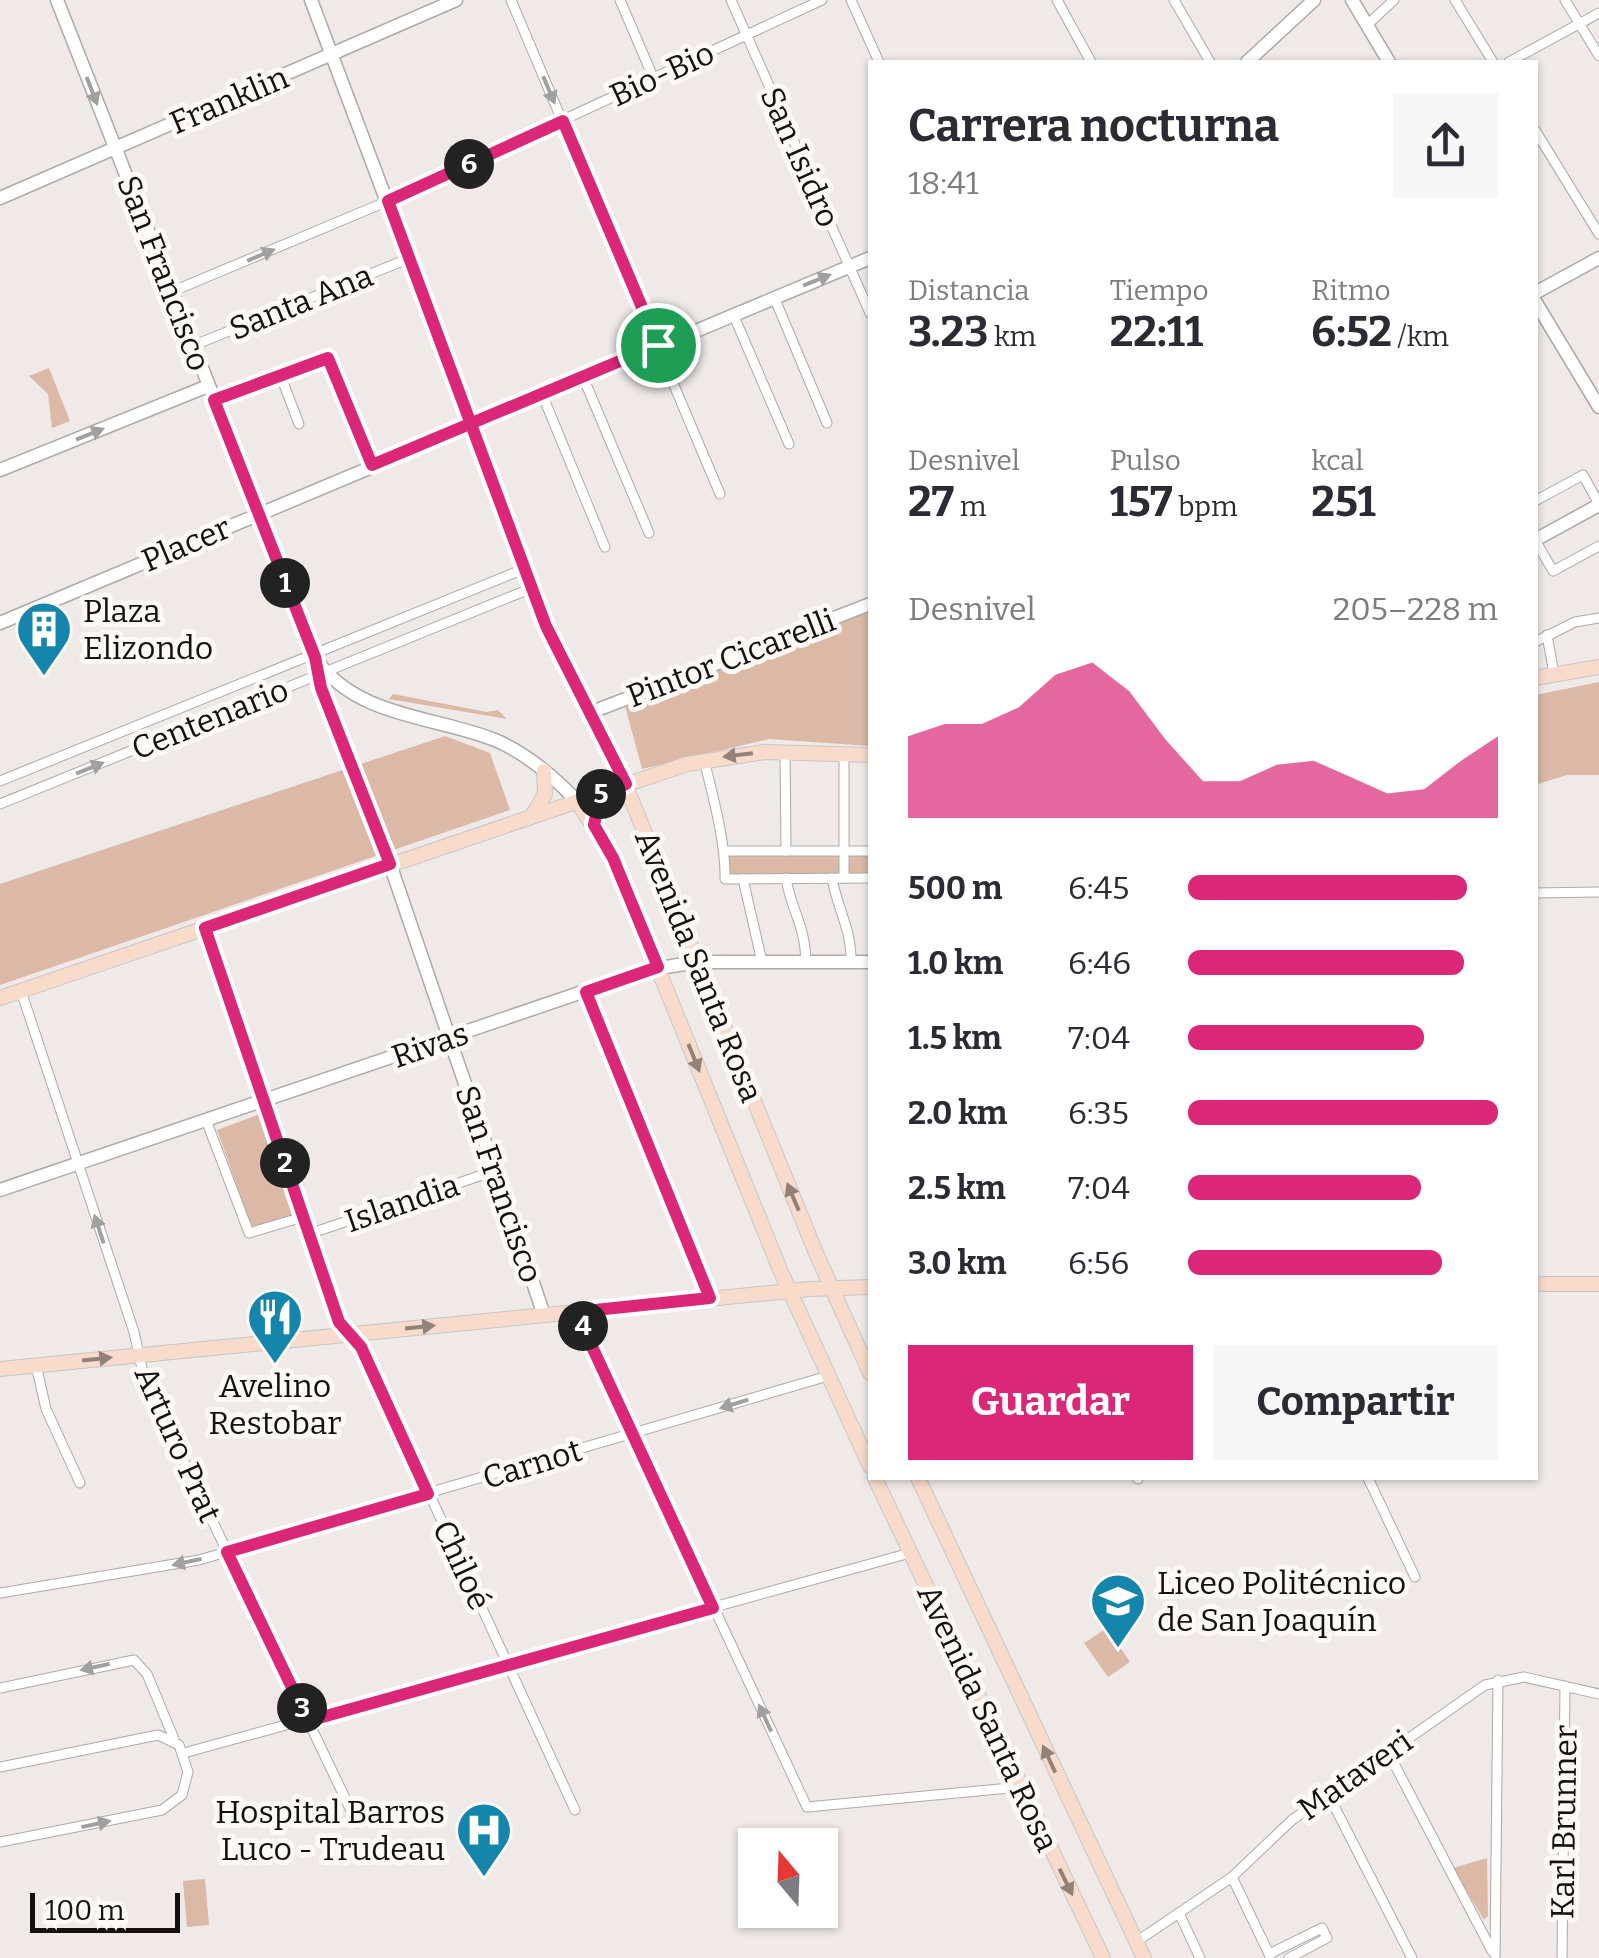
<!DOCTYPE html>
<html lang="es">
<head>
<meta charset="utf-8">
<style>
	body { margin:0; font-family:Bitter,serif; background:#f7f7f7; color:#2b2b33; height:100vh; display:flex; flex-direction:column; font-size:38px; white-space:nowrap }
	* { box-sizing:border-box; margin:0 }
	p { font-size:32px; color:#7c7c81 }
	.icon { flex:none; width:55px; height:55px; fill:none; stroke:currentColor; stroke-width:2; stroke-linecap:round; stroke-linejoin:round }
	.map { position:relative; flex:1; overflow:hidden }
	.details { position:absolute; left:868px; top:60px; width:670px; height:1420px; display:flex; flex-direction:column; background:#fff; border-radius:0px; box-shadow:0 2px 8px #0004 }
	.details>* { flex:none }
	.needle { width:65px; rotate:341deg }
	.buttons { position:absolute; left:738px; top:1828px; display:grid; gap:20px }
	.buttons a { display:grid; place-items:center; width:100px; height:100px; border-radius:0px; background:#fff; box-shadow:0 2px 8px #0004; font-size:50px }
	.scale { position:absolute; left:30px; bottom:25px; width:150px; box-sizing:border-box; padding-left:10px; border:5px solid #131211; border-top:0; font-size:28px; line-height:35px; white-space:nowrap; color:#131211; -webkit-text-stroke:8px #fcf8f5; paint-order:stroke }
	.pin { position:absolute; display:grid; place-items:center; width:85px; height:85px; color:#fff; margin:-42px; border:5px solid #fff; border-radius:50%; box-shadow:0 2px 10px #0007 }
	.km { position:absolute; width:50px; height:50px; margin:-25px; border-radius:50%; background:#222; color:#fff; font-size:28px; line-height:50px; text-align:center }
	.round { display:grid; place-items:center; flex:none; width:105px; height:105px; border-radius:0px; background:#f7f7f7 }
	.overview { display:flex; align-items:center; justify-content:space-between; height:170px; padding:0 40px }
	h1 { font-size:45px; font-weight:700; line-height:75px }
	.stats { display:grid; grid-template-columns:repeat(3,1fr); gap:15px; height:170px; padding:10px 40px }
	.stats div { display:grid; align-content:center }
	.stats b { font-size:42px; font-weight:700 }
	.stats small { font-size:28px; font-weight:400 }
	.stats p { font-size:28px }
	.chart { height:280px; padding:20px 40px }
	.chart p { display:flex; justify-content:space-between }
	.chart svg { width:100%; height:180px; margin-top:10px; fill:#db2777; opacity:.7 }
	.button { display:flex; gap:20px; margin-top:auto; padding:20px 40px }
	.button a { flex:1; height:115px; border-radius:0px; background:#db2777; color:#fff; font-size:40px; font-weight:700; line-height:115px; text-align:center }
	.button a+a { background:#f7f7f7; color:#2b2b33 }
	ul { padding:0 40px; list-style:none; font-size:32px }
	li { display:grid; grid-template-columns:160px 120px 1fr; align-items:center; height:75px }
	li i { height:25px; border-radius:12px; background:#db2777 }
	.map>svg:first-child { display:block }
</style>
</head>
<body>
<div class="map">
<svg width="1599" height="1958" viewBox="0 0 1599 1958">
	<rect width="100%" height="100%" fill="#efeae8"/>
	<!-- green -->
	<g fill="#dcb9a7">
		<polygon points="49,368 70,421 52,428 48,394 29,376"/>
		<polygon points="870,612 870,746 769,739 642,769 625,706"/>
		<polygon points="1599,682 1599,775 1567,775 1535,785 1535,695"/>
		<polygon points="393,694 487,712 498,710 507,719 389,699"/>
		<polygon points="445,736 490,753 510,810 0,985 0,884"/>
		<rect x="727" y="854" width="143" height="23"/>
		<polygon points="263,1113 296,1214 252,1228 217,1130"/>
		<polygon points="1107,1628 1130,1662 1108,1677 1084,1643"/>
		<polygon points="1487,1858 1488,1916 1484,1920 1453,1868"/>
		<polygon points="205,1879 209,1925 187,1927 183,1881"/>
	</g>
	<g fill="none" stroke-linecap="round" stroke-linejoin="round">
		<!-- street casing -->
		<g stroke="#ada9a6" stroke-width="11">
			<g id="street">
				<polyline points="511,0 720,494"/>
				<polyline points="620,0 653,77"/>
				<polyline points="731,0 870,313"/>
				<polyline points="851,0 879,62"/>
				<polyline points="1057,0 1091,62"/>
				<polyline points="1174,0 1210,62"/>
				<polyline points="1455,0 1493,62"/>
				<polyline points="1565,0 1599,56"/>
				<polyline points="1367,25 1394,0"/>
				<polyline points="1509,62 1599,13"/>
				<polyline points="1535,130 1599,234"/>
				<polyline points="171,292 388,201 822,0"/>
				<polyline points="774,297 827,423"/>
				<polyline points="733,314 789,444"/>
				<polyline points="192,346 410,258"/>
				<polyline points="280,374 299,424"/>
				<polyline points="583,377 649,533"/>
				<polyline points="542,394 605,547"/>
				<polyline points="213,400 328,358 373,465"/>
				<polyline points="1535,501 1583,475 1599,504"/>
				<polyline points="1535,540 1553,571 1599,546"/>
				<polyline points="1547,635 1554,674"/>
				<polyline points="1535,642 1575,622 1599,618"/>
				<polyline points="785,751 786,851"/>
				<path d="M704 760C713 796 726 844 725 879L870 878"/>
				<polyline points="0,781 524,569"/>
				<polyline points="0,804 532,588"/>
				<polyline points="726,851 870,851"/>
				<path d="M786 878C791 911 805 923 806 962"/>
				<path d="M832 878C837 908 852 930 851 962"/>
				<polyline points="844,878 844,753"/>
				<polyline points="743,879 762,962"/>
				<polyline points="1535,893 1599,892"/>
				<polyline points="205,928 339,1322 364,1352 575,1810"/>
				<polyline points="21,991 134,1332 144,1378 357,1823"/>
				<polyline points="586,992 709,1299"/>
				<polyline points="206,1120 249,1233 303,1217"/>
				<polyline points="309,1234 494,1171"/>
				<polyline points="576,1312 807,1807 1020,1787"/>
				<polyline points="36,1365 46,1409 80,1483"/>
				<polyline points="1137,1478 1138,1479"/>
				<polyline points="1368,1478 1415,1577"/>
				<polyline points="0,1593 199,1560 828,1376"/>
				<polyline points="0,1688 134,1660 147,1674 174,1739"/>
				<polyline points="1388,1752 1492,1951"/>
				<polyline points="184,1753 910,1553"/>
				<polyline points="0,1767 158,1735 179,1745 188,1772 182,1795 162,1810 0,1842"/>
				<polyline points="1328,1794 1412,1958"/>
				<polyline points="1232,1877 1270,1956"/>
				<polyline points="1179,1913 1200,1958"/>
				<polyline points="1136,1942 1232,1877 1292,1820 1485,1685 1524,1677 1599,1694"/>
				<polyline points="1269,1954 1322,1928 1327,1938 1289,1958"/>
				<polyline points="1495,1956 1498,1680"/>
				<polyline points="1562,1958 1565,1686"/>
			</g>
		</g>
		<!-- secondary casing -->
		<g stroke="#ada9a6" stroke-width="15">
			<g id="secondary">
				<path d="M57 0 318 662C360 718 435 716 495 740 526 753 554 777 577 801"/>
				<polyline points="311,0 547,627 625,784"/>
				<polyline points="1352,0 1389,62"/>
				<polyline points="1247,62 1314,0"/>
				<polyline points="0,198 456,0"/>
				<polyline points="1535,293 1599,258"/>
				<polyline points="1535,301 1599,407"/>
				<polyline points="0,470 208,386"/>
				<polyline points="1535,540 1599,505"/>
				<polyline points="0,623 870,258"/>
				<polyline points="315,660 321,688 390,864 544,1315"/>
				<polyline points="592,712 870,604"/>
				<polyline points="0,1190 647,970 697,962 870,962"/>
			</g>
		</g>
		<!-- primary casing -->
		<g stroke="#c6c6c6" stroke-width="16">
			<g id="primary">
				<polyline points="1535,678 1599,667"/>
				<polyline points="625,784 816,1253 870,1373"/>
				<polyline points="577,801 613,858 781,1272 870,1466"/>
				<polyline points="532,816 545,794 544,771"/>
				<polyline points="0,998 687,764 765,752 870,755"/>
				<polyline points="1535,1284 1599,1284"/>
				<polyline points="0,1369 810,1289 870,1287"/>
				<polyline points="875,1478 1103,1958"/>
				<polyline points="918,1478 1144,1958"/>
			</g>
		</g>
		<!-- street -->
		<use href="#street" stroke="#fff" stroke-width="9"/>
		<!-- secondary -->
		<use href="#secondary" stroke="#fff" stroke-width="12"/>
		<!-- primary -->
		<use href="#primary" stroke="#f9dbcc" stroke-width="14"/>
	</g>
	<!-- one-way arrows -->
	<defs><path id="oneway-solid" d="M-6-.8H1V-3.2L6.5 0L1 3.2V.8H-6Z" transform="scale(2.5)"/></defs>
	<g fill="#a1a0a0">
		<use href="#oneway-solid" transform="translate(549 90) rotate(67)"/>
		<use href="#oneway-solid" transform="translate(92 91) rotate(69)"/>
		<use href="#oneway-solid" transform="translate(261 255) rotate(-23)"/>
		<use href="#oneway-solid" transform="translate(817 280) rotate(-22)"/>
		<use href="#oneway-solid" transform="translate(90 434) rotate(-22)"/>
		<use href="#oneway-solid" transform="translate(90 768) rotate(-22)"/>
		<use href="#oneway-solid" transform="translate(99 1229) rotate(-108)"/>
		<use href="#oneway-solid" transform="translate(734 1404) rotate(163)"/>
		<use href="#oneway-solid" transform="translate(187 1562) rotate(168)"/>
		<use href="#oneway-solid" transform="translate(95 1667) rotate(168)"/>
		<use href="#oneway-solid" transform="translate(765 1718) rotate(-115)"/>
		<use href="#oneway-solid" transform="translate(96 1824) rotate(-12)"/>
	</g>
	<g fill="#928178">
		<use href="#oneway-solid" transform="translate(738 755) rotate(173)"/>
		<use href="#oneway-solid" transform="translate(694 1058) rotate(68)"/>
		<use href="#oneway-solid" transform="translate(793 1197) rotate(-113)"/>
		<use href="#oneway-solid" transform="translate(420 1327) rotate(-6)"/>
		<use href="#oneway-solid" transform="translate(97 1359) rotate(-6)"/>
		<use href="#oneway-solid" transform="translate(1049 1759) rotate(-115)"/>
		<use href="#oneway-solid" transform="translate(1066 1882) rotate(64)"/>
	</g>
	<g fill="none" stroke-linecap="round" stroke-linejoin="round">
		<!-- route casing -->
		<g stroke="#fff" stroke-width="20">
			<polyline id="route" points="658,345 372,465 328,358 214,400 315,657 321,688 390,864 205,928 339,1322 361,1347 428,1494 227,1552 308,1721 713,1608 576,1312 710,1298 586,992 658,967 613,858 594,825 600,795 626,784 546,626 388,201 563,121 658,345"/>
		</g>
		<!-- route -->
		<use href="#route" stroke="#db2777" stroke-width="12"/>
	</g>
	<!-- icons -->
	<defs>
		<g id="building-pin" transform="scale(2.875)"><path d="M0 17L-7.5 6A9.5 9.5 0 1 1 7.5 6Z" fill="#1486ac" stroke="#fcf8f5"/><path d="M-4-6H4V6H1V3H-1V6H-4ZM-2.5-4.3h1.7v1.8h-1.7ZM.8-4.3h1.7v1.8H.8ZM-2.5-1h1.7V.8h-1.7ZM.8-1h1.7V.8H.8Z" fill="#fff"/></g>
		<g id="restaurant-pin" transform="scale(2.875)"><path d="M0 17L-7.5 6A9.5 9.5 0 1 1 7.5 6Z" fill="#1486ac" stroke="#fcf8f5"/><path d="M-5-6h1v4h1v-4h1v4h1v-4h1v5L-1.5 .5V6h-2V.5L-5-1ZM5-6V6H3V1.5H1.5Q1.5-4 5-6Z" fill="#fff"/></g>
		<g id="school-pin" transform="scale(2.875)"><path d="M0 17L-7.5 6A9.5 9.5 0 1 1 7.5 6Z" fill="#1486ac" stroke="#fcf8f5"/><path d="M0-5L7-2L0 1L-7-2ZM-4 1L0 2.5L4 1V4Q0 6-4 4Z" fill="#fff"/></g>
		<g id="hospital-pin" transform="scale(2.875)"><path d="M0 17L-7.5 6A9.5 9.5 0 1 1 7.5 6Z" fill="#1486ac" stroke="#fcf8f5"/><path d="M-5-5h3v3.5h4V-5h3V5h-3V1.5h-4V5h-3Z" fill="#fff"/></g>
	</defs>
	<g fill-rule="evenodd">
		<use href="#building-pin" x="44" y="629"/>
		<use href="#restaurant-pin" x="275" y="1317"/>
		<use href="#school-pin" x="1118" y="1601"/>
		<use href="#hospital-pin" x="484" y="1830"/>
	</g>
	<g text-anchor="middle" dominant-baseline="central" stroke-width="10" stroke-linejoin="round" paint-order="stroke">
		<!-- street labels -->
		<g font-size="32" fill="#131211" stroke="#fcf8f5">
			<text transform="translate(662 74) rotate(-25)">Bio-Bio</text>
			<text transform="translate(229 100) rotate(-23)">Franklin</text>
			<text transform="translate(800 157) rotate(66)">San Isidro</text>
			<text transform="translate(164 273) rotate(69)">San Francisco</text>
			<text transform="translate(301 302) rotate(-22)">Santa Ana</text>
			<text transform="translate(186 544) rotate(-23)">Placer</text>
			<text transform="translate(731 658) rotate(-21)">Pintor Cicarelli</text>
			<text transform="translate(210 719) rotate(-22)">Centenario</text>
			<text transform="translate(699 966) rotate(68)">Avenida Santa Rosa</text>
			<text transform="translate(430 1045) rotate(-19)">Rivas</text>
			<text transform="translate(499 1184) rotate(71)">San Francisco</text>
			<text transform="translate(402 1203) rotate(-19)">Islandia</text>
			<text transform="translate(178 1444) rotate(66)">Arturo Prat</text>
			<text transform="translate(532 1464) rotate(-17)">Carnot</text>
			<text transform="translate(462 1565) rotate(65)">Chiloé</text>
			<text transform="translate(988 1718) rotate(65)">Avenida Santa Rosa</text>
			<text transform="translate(1355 1775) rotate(-35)">Mataveri</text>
			<text transform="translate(1564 1822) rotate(-89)">Karl Brunner</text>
		</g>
		<!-- poi labels -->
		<g font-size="32" fill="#131211" stroke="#fcf8f5" text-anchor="start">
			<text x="83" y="611">Plaza<tspan x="83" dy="37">Elizondo</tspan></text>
			<text x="275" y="1386" text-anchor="middle">Avelino<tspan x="275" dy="37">Restobar</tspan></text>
			<text x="1157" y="1583">Liceo Politécnico<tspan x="1157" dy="37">de San Joaquín</tspan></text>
			<text x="445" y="1812" text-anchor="end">Hospital Barros<tspan x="445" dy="37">Luco - Trudeau</tspan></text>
		</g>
	</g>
</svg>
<div class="buttons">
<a><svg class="needle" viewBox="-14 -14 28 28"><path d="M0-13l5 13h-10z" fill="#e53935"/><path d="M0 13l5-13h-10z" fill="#7c7c81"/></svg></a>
</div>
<div class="scale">100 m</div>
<div class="pin" style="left:658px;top:345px;background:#1e9e55"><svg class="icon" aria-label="arrive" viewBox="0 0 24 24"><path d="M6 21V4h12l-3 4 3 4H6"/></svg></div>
<b class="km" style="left:285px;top:583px">1</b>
<b class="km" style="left:285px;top:1163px">2</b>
<b class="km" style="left:302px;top:1708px">3</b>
<b class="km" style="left:583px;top:1326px">4</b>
<b class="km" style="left:601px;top:794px">5</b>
<b class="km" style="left:469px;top:164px">6</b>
<section class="details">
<div class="overview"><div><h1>Carrera nocturna</h1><p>18:41</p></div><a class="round"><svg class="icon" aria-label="share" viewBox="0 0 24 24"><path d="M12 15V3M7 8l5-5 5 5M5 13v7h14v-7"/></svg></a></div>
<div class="stats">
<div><p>Distancia</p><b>3.23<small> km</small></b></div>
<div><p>Tiempo</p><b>22:11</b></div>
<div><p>Ritmo</p><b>6:52<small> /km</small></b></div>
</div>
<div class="stats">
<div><p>Desnivel</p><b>27<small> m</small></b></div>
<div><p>Pulso</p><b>157<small> bpm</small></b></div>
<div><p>kcal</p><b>251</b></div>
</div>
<div class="chart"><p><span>Desnivel</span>205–228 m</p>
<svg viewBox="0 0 160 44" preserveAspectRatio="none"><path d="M0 44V24L10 21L20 21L30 17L40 9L50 6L60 13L70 25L80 35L90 35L100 31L110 30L120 34L130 38L140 37L150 30L160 24V44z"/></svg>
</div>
<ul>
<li><b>500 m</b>6:45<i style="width:90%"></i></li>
<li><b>1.0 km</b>6:46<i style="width:89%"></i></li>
<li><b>1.5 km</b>7:04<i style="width:76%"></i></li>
<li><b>2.0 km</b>6:35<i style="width:100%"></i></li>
<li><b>2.5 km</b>7:04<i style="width:75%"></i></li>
<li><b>3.0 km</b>6:56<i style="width:82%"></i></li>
</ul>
<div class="button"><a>Guardar</a><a>Compartir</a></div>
</section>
</div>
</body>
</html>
